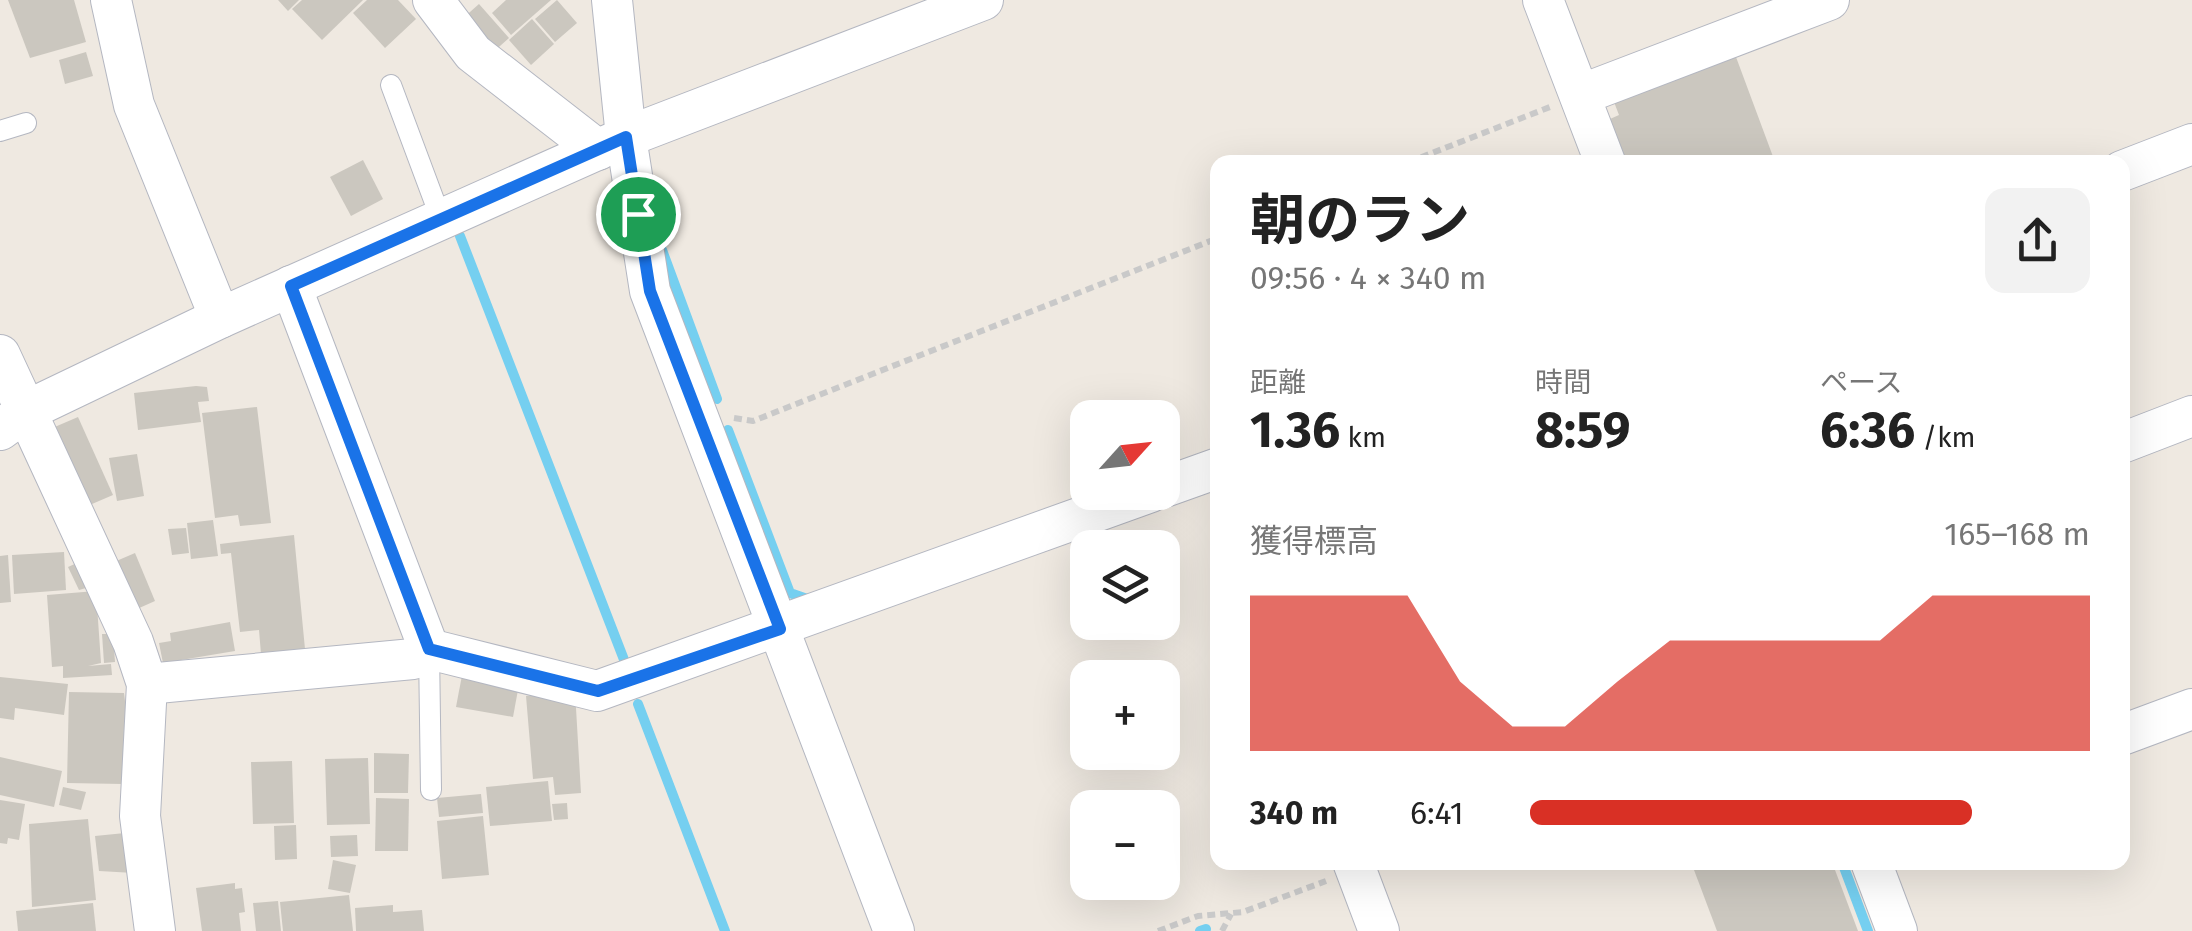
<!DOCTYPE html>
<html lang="ja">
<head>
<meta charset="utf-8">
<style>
	body { margin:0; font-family:"Fira Sans","Noto Sans JP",sans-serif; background:#f2f2f2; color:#222; height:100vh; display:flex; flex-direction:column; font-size:38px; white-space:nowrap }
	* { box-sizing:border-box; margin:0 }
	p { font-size:32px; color:#767676 }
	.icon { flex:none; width:55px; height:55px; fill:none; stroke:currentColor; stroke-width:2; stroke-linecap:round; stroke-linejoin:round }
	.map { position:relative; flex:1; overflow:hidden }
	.sheet { position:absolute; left:1210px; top:155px; width:920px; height:715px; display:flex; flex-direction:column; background:#fff; border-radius:20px; box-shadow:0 10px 40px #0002 }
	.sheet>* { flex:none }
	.needle { width:65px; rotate:63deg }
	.fabs { position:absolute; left:1070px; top:400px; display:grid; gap:20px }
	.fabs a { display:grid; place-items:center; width:110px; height:110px; border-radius:20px; background:#fff; box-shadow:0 10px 40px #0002; font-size:50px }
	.pin { position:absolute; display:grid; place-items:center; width:85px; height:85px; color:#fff; margin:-42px; border:5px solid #fff; border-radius:50%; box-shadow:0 2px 10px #0007 }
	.round { display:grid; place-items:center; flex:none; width:105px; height:105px; border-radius:20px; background:#f2f2f2 }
	.summary { display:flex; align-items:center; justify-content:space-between; height:170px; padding:0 40px }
	h1 { font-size:55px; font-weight:700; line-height:75px }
	.figures { display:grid; grid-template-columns:repeat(3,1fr); gap:15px; height:170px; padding:10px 40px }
	.figures div { display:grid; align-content:center }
	.figures b { font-size:50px; font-weight:700 }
	.figures small { font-size:28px; font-weight:400 }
	.figures p { font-size:28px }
	.chart { height:280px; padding:20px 40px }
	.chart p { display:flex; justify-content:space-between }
	.chart svg { width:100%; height:180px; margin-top:10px; fill:#d93025; opacity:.7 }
	ul { padding:0 40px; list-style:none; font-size:32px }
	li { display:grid; grid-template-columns:160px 120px 1fr; align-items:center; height:75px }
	li i { height:25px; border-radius:12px; background:#d93025 }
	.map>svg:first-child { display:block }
</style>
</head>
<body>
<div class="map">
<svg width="2192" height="931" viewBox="0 0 2192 931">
	<rect width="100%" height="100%" fill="#efe9e1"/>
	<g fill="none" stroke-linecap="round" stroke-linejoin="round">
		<!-- stream -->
		<g stroke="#75cff0" stroke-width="10">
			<polyline points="460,236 628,670"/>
			<polyline points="662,250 717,399"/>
			<polyline points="728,430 790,593 813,601"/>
			<polyline points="638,704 725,931"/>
			<polyline points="1842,862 1868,931"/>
			<polyline points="1200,931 1206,929"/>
		</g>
	</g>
	<!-- building -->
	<g fill="#cbc7bf">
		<polygon points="8,0 74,0 86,42 30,58"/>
		<polygon points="278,0 299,0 288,11"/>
		<polygon points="302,0 363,0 322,40 292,9"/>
		<polygon points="367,0 398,0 416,19 385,48 353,13"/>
		<polygon points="506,0 551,0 511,35 492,13"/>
		<polygon points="557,0 577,23 555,42 535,19"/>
		<polygon points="479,4 509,38 491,54 461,20"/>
		<polygon points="532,19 554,44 531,65 509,40"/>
		<polygon points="86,52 93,76 65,84 59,60"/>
		<polygon points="1736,57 1775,162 1627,162 1610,119 1619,115 1614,102"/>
		<polygon points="363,160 383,199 351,216 330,177"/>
		<polygon points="196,386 207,387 209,401 198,402 201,422 138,430 134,393"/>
		<polygon points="257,407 271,523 240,526 238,515 215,518 202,413"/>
		<polygon points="78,417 113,495 85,507 50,429"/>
		<polygon points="137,454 144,496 117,501 109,458"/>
		<polygon points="213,520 218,556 191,559 187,523"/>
		<polygon points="186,528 189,553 172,555 168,529"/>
		<polygon points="294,535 305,649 261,654 259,630 240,632 231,553 221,554 220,544"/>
		<polygon points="64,552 66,590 14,594 12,555"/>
		<polygon points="135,553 155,601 128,613 107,565"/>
		<polygon points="8,555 11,602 0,603 0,556"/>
		<polygon points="88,558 100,584 79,590 68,567"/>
		<polygon points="96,591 101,663 88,666 111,664 112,675 63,678 63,666 52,667 47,595"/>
		<polygon points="230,622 235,651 163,663 159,643 171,641 170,633"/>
		<polygon points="102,634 113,634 115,662 104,663"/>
		<polygon points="463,670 520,679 513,717 456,707"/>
		<polygon points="0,677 68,684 64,715 15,708 14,720 0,718"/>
		<polygon points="575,691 581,793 555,795 553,777 533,779 526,696"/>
		<polygon points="69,692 124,693 128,725 124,725 123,784 67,783"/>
		<polygon points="374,753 409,754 408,793 374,793"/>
		<polygon points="0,757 62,771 54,807 0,795"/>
		<polygon points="368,758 370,824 327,825 325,759"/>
		<polygon points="292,761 294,823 253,824 251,762"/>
		<polygon points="548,781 552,821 490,826 486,787"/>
		<polygon points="63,787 86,792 81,810 59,805"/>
		<polygon points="481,794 483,813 439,817 437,798"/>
		<polygon points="376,798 409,799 408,851 375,851"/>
		<polygon points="0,800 25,804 19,840 8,838 7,844 0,843"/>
		<polygon points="567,803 568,819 554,820 552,804"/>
		<polygon points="483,816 489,875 442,879 437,821"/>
		<polygon points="88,819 96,900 32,907 29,824"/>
		<polygon points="296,825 297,859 275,860 274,826"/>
		<polygon points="125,833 134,873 99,871 95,836"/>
		<polygon points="357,835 358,856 331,857 330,836"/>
		<polygon points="333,860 356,865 350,893 328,889"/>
		<polygon points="1691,862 1832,862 1858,931 1717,931"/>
		<polygon points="235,883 235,889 242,888 245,912 239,913 241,931 202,931 196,888"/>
		<polygon points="349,895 353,931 283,931 280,902"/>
		<polygon points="278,901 281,931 256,931 253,903"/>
		<polygon points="93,903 96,931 18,931 16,911"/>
		<polygon points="393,905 393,912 422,910 424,931 356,931 355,908"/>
	</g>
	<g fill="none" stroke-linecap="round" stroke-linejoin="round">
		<!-- lane casing -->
		<g stroke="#b4b7c1" stroke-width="22">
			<g id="lane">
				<polyline points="391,85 441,219"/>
				<polyline points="0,131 26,123"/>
				<polyline points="429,649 431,790"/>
			</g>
		</g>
		<!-- street casing -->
		<g stroke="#b4b7c1" stroke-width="42">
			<g id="street">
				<polyline points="111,0 134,105 220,318"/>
				<polyline points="433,0 473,53 598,150"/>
				<polyline points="612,0 626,137 650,291 894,931"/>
				<polyline points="1543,0 1605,162"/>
				<polyline points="1580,95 1829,0"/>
				<polyline points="2122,171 2192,144"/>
				<polyline points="291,286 429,649"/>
				<polyline points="0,355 133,642 147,684 140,816 155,931"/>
				<polyline points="0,430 26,411 220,318 626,137 983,0"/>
				<polyline points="2122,443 2192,416"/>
				<polyline points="1162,488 1218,468"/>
				<polyline points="147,684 413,659 429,649 597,691 1151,492"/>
				<polyline points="2122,735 2192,709"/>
				<polyline points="1353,862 1379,931"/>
				<polyline points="1871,862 1897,931"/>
			</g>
		</g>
		<!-- path -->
		<g stroke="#c9c9c9" stroke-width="6" stroke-dasharray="8 5" stroke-linecap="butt">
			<polyline points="1409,162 1550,107"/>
			<polyline points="734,418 753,421 1218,238"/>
			<polyline points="1158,931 1198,916 1243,912 1326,881"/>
			<polyline points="1222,931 1231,914"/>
		</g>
		<!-- lane -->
		<use href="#lane" stroke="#fff" stroke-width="20"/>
		<!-- street -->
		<use href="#street" stroke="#fff" stroke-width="40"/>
	</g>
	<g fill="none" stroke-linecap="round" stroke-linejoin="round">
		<!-- route casing -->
		<g stroke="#fff" stroke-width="20">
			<polygon id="route" points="626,137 650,291 780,629 598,691 429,649 291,286"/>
		</g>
		<!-- route -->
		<use href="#route" stroke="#1a73e8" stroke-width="12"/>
	</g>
</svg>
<div class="fabs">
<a><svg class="needle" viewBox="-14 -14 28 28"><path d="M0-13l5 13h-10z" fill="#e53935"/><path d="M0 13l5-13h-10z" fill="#767676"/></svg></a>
<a><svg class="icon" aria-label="layers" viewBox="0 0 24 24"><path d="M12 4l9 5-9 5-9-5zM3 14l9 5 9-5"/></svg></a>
<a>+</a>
<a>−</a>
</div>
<div class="pin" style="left:638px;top:214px;background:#1e9e55"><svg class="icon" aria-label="arrive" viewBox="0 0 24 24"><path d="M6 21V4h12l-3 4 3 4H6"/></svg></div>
<section class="sheet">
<div class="summary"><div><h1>朝のラン</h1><p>09:56 · 4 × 340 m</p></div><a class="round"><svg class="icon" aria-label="share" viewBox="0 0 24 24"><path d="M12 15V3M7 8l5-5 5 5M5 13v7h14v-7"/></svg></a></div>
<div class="figures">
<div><p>距離</p><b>1.36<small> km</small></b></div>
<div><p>時間</p><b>8:59</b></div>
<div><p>ペース</p><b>6:36<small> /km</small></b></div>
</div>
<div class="chart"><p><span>獲得標高</span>165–168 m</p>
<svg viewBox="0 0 160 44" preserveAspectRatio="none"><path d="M0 44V6L10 6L20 6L30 6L40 27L50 38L60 38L70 27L80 17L90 17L100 17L110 17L120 17L130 6L140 6L150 6L160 6V44z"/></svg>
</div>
<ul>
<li><b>340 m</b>6:41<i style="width:79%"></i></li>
</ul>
</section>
</div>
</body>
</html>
